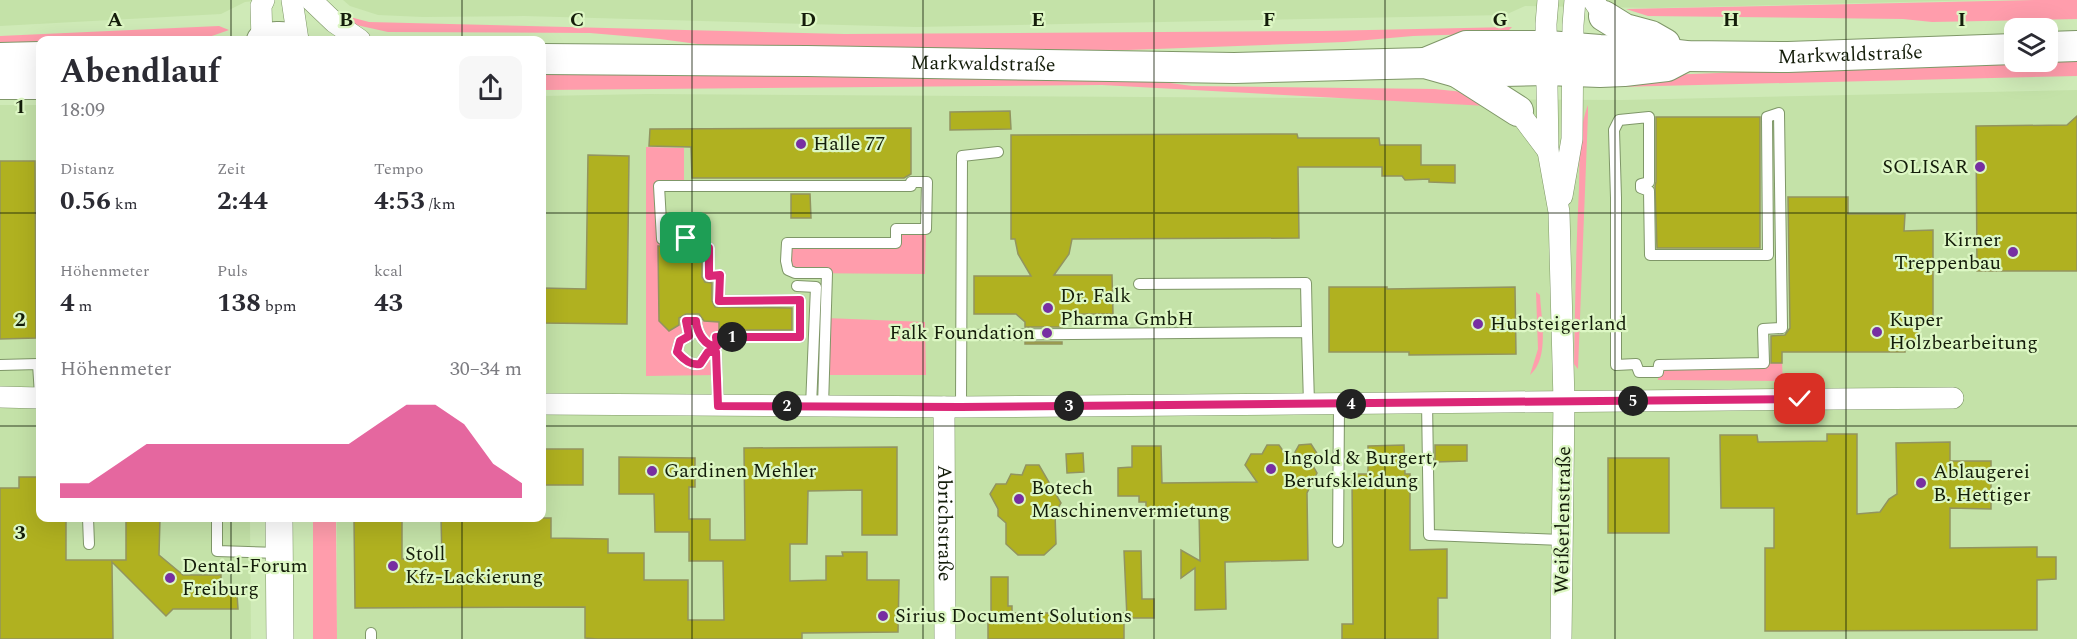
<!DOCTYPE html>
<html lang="de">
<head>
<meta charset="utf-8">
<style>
	body { margin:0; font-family:Spectral,serif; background:#f7f7f7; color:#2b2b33; height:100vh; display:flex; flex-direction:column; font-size:22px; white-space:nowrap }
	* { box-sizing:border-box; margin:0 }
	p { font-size:20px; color:#7c7c81 }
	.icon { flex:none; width:33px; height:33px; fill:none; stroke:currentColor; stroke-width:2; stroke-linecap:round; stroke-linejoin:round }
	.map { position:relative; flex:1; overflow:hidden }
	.details { position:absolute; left:36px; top:36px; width:510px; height:486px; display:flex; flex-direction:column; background:#fff; border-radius:12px; box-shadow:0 6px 24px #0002 }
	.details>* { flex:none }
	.controls { position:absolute; left:2004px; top:18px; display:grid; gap:12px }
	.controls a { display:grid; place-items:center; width:54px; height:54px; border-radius:12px; background:#fff; box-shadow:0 6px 24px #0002; font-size:30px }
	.pin { position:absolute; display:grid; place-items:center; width:51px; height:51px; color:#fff; margin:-26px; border-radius:12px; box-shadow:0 3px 9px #0006 }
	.km { position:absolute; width:30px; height:30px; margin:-15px; border-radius:50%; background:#222; color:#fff; font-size:16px; line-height:30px; text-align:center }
	.round { display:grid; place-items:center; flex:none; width:63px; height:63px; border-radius:12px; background:#f7f7f7 }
	.summary { display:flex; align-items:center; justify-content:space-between; height:102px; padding:0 24px }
	h1 { font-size:33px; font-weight:700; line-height:45px }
	.metrics { display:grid; grid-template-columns:repeat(3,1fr); gap:9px; height:102px; padding:6px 24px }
	.metrics div { display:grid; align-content:center }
	.metrics b { font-size:26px; font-weight:700 }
	.metrics small { font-size:16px; font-weight:400 }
	.metrics p { font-size:16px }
	.chart { height:168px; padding:12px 24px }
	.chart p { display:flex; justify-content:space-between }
	.chart svg { width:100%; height:108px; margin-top:6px; fill:#db2777; opacity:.7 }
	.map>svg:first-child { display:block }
</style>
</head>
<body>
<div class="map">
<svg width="2077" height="639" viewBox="0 0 2077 639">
	<rect width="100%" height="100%" fill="#cfeab7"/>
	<!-- built -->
	<g fill="#c4e2a8">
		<polygon points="0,0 263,0 245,2 221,14 0,26"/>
		<polygon points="343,0 1987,0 1656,8 1525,6 1505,15 916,27 524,16 423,17 378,15 350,6"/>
		<polygon points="2077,90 2077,639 337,639 337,518 542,518 542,96 648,94 1622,100"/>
		<polygon points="0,105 40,105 40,518 250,518 251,639 0,639"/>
	</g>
	<!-- green -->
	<g fill="#ff9dac">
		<polygon points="2037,0 2077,0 2077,19 1932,22 1903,19 1648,16 1626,9"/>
		<polygon points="350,17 369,22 844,34 1322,31 1512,27 1506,33 1413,36 1344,42 1128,50 735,49 660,39 590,33 388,32 352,24 347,19"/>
		<polygon points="219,26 229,30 209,37 134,40 40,40 40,45 0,48 0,36"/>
		<polygon points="2077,59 2077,76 1616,87 1611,85 1667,75"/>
		<polygon points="1090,72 1192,86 1434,89 1474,93 1487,106 1102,85 542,90 542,75 571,74"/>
		<path d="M1588 105V114L1578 369 1574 364C1575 305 1576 246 1579 188 1580 161 1578 130 1588 105Z"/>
		<polygon points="646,147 684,148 684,187 660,186 659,321 669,331 686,321 689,336 677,346 690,363 716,352 717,375 646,376"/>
		<polygon points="896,229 926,229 925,274 793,273 787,243 895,243"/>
		<path d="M1536 292 1540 295C1541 319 1550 358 1530 375L1538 349Z"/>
		<polygon points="826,318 925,322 926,375 824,375"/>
		<polygon points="696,321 719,322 719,337 714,347"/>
		<polygon points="1782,363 1783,381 1658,380 1659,365"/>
		<polygon points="313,518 336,518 337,639 313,639"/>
	</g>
	<!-- building -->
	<g fill="#b0b120" stroke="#92945f" stroke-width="1.5">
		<polygon points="1010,111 1011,129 950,130 950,112"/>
		<polygon points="2077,116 2077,271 1977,271 1976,126 2067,125"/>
		<polygon points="1656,117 1760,117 1760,248 1657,248 1655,186 1656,182"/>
		<polygon points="911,128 911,174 904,178 692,178 691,147 649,146 650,129"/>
		<polygon points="1297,134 1298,138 1379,138 1380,145 1421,145 1421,165 1455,165 1455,183 1429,182 1429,179 1405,180 1402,176 1382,176 1382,167 1298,167 1299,238 1072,239 1069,254 1054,275 1112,275 1113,314 1071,314 1062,322 1062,327 1025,327 1025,322 1016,314 974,314 974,276 1031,276 1018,254 1015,239 1011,239 1011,135"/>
		<polygon points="588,155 629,156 627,324 542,323 542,288 586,289"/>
		<polygon points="0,161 35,161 36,338 0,339"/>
		<polygon points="791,194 810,194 811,218 791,218"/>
		<polygon points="1788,197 1848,197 1848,214 1905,214 1904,231 1933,230 1933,324 1920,324 1920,341 1905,341 1905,352 1782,352 1782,363 1771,363 1771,336 1785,335 1790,328"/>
		<polygon points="658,246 678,246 679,251 683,255 702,255 702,277 705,282 712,283 712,301 715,307 792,308 792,330 719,330 719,322 704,321 699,314 686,314 679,318 679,325 669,331 659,321"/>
		<polygon points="1329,287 1387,287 1387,289 1515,287 1516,354 1409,355 1409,352 1329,352"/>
		<rect x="1025" y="342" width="37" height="2"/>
		<polygon points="1827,434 1857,434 1857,514 1880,512 1889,499 1897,494 1896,443 1950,442 1950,461 1991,461 1991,509 1950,508 1950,548 2037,547 2037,557 2056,557 2056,579 2037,580 2037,630 1765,631 1765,548 1774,548 1774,508 1721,508 1720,435 1757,435 1758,442 1827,441"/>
		<polygon points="1311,444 1318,455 1312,464 1317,473 1307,493 1308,560 1225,562 1226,609 1195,610 1195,568 1181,578 1181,550 1200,561 1199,512 1146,512 1146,502 1139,502 1139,496 1118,496 1118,468 1132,467 1132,446 1161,446 1162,483 1257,482 1245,465 1251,454 1262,454 1267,445 1279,445 1290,461 1299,445"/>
		<polygon points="1404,445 1405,474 1410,474 1410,550 1447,549 1447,598 1438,598 1438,639 1342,639 1342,624 1353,624 1352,474 1368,474 1368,446"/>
		<polygon points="1435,445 1467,445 1467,461 1435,462"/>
		<polygon points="897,447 897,535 862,535 862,490 808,491 807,544 790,544 790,581 826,580 826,556 843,556 842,552 867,552 867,580 899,580 898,632 802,633 802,639 597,639 585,638 585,607 355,608 354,518 402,518 402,559 442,559 441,518 551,518 551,538 608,539 608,553 644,553 644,580 688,580 688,620 724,620 723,561 689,561 689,532 655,532 654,494 619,494 619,457 695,458 695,487 689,487 689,519 710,519 710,540 745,540 744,448"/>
		<rect x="542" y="449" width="41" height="36"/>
		<polygon points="1083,453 1084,472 1067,473 1066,454"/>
		<rect x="1608" y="458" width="61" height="75"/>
		<polygon points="1026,465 1039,465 1061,503 1055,513 1056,544 1044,555 1018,555 1006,544 1006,523 998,516 998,509 990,494 996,484 1006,484 1011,474 1022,475"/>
		<polygon points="19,477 40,477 40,518 66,519 66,560 126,560 126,518 160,518 159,555 183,575 221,575 221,594 237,594 238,609 173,609 166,616 112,562 113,639 0,639 0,488 19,488"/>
		<polygon points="1124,551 1141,551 1142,599 1154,599 1154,618 1127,618"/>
		<polygon points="991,577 1008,577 1008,606 1012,606 1012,613 1124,613 1124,639 988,639 988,614 991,614"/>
	</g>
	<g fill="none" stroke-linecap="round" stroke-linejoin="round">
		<!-- service casing -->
		<g stroke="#7f9768" stroke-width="12">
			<g id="service">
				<polygon points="1779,113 1782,328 1763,329 1764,363 1659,365 1658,372 1639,372 1636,364 1616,365 1616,198 1614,130 1619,120 1649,117 1649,182 1641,184 1641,188 1649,191 1650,255 1768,255 1767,117"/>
				<path d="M911 182H927L926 229H896V243H787L786 261 788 270 795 273H827L823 406H718L716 352H708L700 364C691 366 683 359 677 352L680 341 689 336 686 321H696C697 333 705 347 717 346L716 337H800V300L719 301 720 275 709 276V248H686V238L662 239 659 186H911Z"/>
				<polyline points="1139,284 1306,283 1307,332"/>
				<polyline points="797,286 816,287 811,406"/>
				<polyline points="960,335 1307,332 1309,404"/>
				<polyline points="0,365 38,364 40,395"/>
				<polyline points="1427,401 1429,535 1562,540"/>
				<polyline points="961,407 962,156 998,152"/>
				<polyline points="88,518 89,544"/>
				<polyline points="217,518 217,551 279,553"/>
				<polyline points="1338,542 1339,405"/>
				<polyline points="371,633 371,639"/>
			</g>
		</g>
		<!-- minor casing -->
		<g stroke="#7f9768" stroke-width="22">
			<g id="minor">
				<polyline points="292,0 298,40"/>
				<polyline points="311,0 334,22 360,40"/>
				<polyline points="1548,0 1546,24 1548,151 1559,212 1564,401 1561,639"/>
				<polyline points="1593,0 1604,16"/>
				<polyline points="262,40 261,6 264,0"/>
				<polyline points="1518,111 1548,151"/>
				<polyline points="1562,196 1572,139 1573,25 1575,0"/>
				<polyline points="0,397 40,398"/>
				<polyline points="542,404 961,407 1953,398"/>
				<path id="s1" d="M944 407 945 639"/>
			</g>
		</g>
		<!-- tertiary casing -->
		<g stroke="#7f9768" stroke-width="28">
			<polyline id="tertiary" points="279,518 280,639"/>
		</g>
		<!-- secondary casing -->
		<g stroke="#7f9768" stroke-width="32">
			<g id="secondary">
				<polyline points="1604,16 1625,29 1651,36 1665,44"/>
				<path d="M262 40C273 37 282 35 293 40"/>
				<polyline points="2048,47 2077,46"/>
				<polyline points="0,58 40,57"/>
				<path id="s2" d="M542 59 807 61 1234 68 1425 63 1457 72 1547 70 1600 72 1624 71 1667 66 1686 56"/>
				<path id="s3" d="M1425 63 1466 46H1548L1600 50 1643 51 1686 56 1788 57 2014 49"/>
				<polyline points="1457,72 1518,111"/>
				<polyline points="0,84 40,84"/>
			</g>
		</g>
		<!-- service -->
		<use href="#service" stroke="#fff" stroke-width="10"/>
		<!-- minor -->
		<use href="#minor" stroke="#fff" stroke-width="21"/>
		<!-- tertiary -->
		<use href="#tertiary" stroke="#fff" stroke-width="27"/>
		<!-- secondary -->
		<use href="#secondary" stroke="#fff" stroke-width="30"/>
	</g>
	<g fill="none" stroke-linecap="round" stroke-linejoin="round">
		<!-- route casing -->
		<g stroke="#fff" stroke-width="12">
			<path id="route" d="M686 238V248H709V276L720 275 719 301 800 300V337H716L717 346C705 347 697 333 696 321H686L689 336 680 341 677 352C683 359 691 366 700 364L708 352H716L718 406 961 407 1800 399"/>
		</g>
		<!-- route -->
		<use href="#route" stroke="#db2777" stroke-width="8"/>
	</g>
	<!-- grid -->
	<path fill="none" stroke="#141d0a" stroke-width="1.5" stroke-opacity="0.55" d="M231 0V40M462 0V40M692 0V639M923 0V639M1154 0V639M1385 0V639M1615 0V639M1846 0V639M0 213H40M542 213H2077M0 426H40M542 426H2077M231 518V639M462 518V639"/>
	<!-- markers -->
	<g fill="#772fa2" stroke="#ddf7c4" stroke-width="2">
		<circle cx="801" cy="144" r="6"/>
		<circle cx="1980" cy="167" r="6"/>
		<circle cx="2013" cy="252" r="6"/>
		<circle cx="1048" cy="308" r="6"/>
		<circle cx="1478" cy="324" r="6"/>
		<circle cx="1877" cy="332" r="6"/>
		<circle cx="1047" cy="333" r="6"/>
		<circle cx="1271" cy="469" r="6"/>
		<circle cx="652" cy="471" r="6"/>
		<circle cx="1921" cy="483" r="6"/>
		<circle cx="1019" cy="499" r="6"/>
		<circle cx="393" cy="566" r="6"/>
		<circle cx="170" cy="578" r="6"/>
		<circle cx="883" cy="616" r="6"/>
	</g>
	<g text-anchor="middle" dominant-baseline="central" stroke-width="4.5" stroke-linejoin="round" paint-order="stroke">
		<!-- street labels -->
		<g font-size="20" fill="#141d0a" stroke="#ddf7c4">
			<text stroke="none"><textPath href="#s3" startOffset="429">Markwaldstraße</textPath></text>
			<text stroke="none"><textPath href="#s2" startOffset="441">Markwaldstraße</textPath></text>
			<text transform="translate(1563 520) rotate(-89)">Weißerlenstraße</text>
			<text stroke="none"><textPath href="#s1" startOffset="116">Abrichstraße</textPath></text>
		</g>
		<!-- poi labels -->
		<g font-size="20" fill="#141d0a" stroke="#ddf7c4" text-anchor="start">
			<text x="813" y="144">Halle 77</text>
			<text x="1968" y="167" text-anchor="end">SOLISAR</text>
			<text x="2001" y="240" text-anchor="end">Kirner<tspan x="2001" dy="23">Treppenbau</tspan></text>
			<text x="1060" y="296">Dr. Falk<tspan x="1060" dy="23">Pharma GmbH</tspan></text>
			<text x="1889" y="320">Kuper<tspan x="1889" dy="23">Holzbearbeitung</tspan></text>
			<text x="1490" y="324">Hubsteigerland</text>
			<text x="1035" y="333" text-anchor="end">Falk Foundation</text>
			<text x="1283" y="458">Ingold &amp; Burgert,<tspan x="1283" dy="23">Berufskleidung</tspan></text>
			<text x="664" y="471">Gardinen Mehler</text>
			<text x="1933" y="472">Ablaugerei<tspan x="1933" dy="23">B. Hettiger</tspan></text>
			<text x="1031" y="488">Botech<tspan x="1031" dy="23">Maschinenvermietung</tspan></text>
			<text x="405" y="554">Stoll<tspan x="405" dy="23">Kfz-Lackierung</tspan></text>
			<text x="182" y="566">Dental-Forum<tspan x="182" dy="23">Freiburg</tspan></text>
			<text x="895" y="616">Sirius Document Solutions</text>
		</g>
	</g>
	<g font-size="20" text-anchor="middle" font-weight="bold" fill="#141d0a" stroke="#ddf7c4" stroke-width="4.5" stroke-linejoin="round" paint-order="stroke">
		<text x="115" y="26">A</text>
		<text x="346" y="26">B</text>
		<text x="577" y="26">C</text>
		<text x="808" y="26">D</text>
		<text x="1038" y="26">E</text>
		<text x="1269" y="26">F</text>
		<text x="1500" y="26">G</text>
		<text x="1731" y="26">H</text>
		<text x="1962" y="26">I</text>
		<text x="20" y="113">1</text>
		<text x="20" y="326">2</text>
		<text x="20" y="539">3</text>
	</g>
</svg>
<div class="controls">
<a><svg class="icon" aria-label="layers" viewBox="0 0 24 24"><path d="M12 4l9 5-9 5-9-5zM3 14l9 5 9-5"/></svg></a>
</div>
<div class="pin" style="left:686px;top:238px;background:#1e9e55"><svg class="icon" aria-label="arrive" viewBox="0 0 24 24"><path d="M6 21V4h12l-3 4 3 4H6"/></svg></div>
<div class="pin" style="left:1800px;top:399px;background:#d93025"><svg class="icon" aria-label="check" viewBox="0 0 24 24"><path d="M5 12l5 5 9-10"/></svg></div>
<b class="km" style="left:732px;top:337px">1</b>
<b class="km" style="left:787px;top:406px">2</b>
<b class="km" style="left:1069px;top:406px">3</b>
<b class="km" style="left:1351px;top:404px">4</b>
<b class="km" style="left:1633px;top:401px">5</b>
<section class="details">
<div class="summary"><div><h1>Abendlauf</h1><p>18:09</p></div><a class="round"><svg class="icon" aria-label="share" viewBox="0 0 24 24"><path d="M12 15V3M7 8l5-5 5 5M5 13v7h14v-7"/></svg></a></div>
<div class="metrics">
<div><p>Distanz</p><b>0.56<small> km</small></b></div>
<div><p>Zeit</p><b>2:44</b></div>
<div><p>Tempo</p><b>4:53<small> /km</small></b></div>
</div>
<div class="metrics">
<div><p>Höhenmeter</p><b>4<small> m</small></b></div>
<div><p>Puls</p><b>138<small> bpm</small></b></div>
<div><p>kcal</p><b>43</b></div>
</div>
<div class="chart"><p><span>Höhenmeter</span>30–34 m</p>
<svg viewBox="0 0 160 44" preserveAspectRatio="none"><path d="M0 44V38L10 38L20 30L30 22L40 22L50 22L60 22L70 22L80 22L90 22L100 22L110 14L120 6L130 6L140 14L150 30L160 38V44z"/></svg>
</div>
</section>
</div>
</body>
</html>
